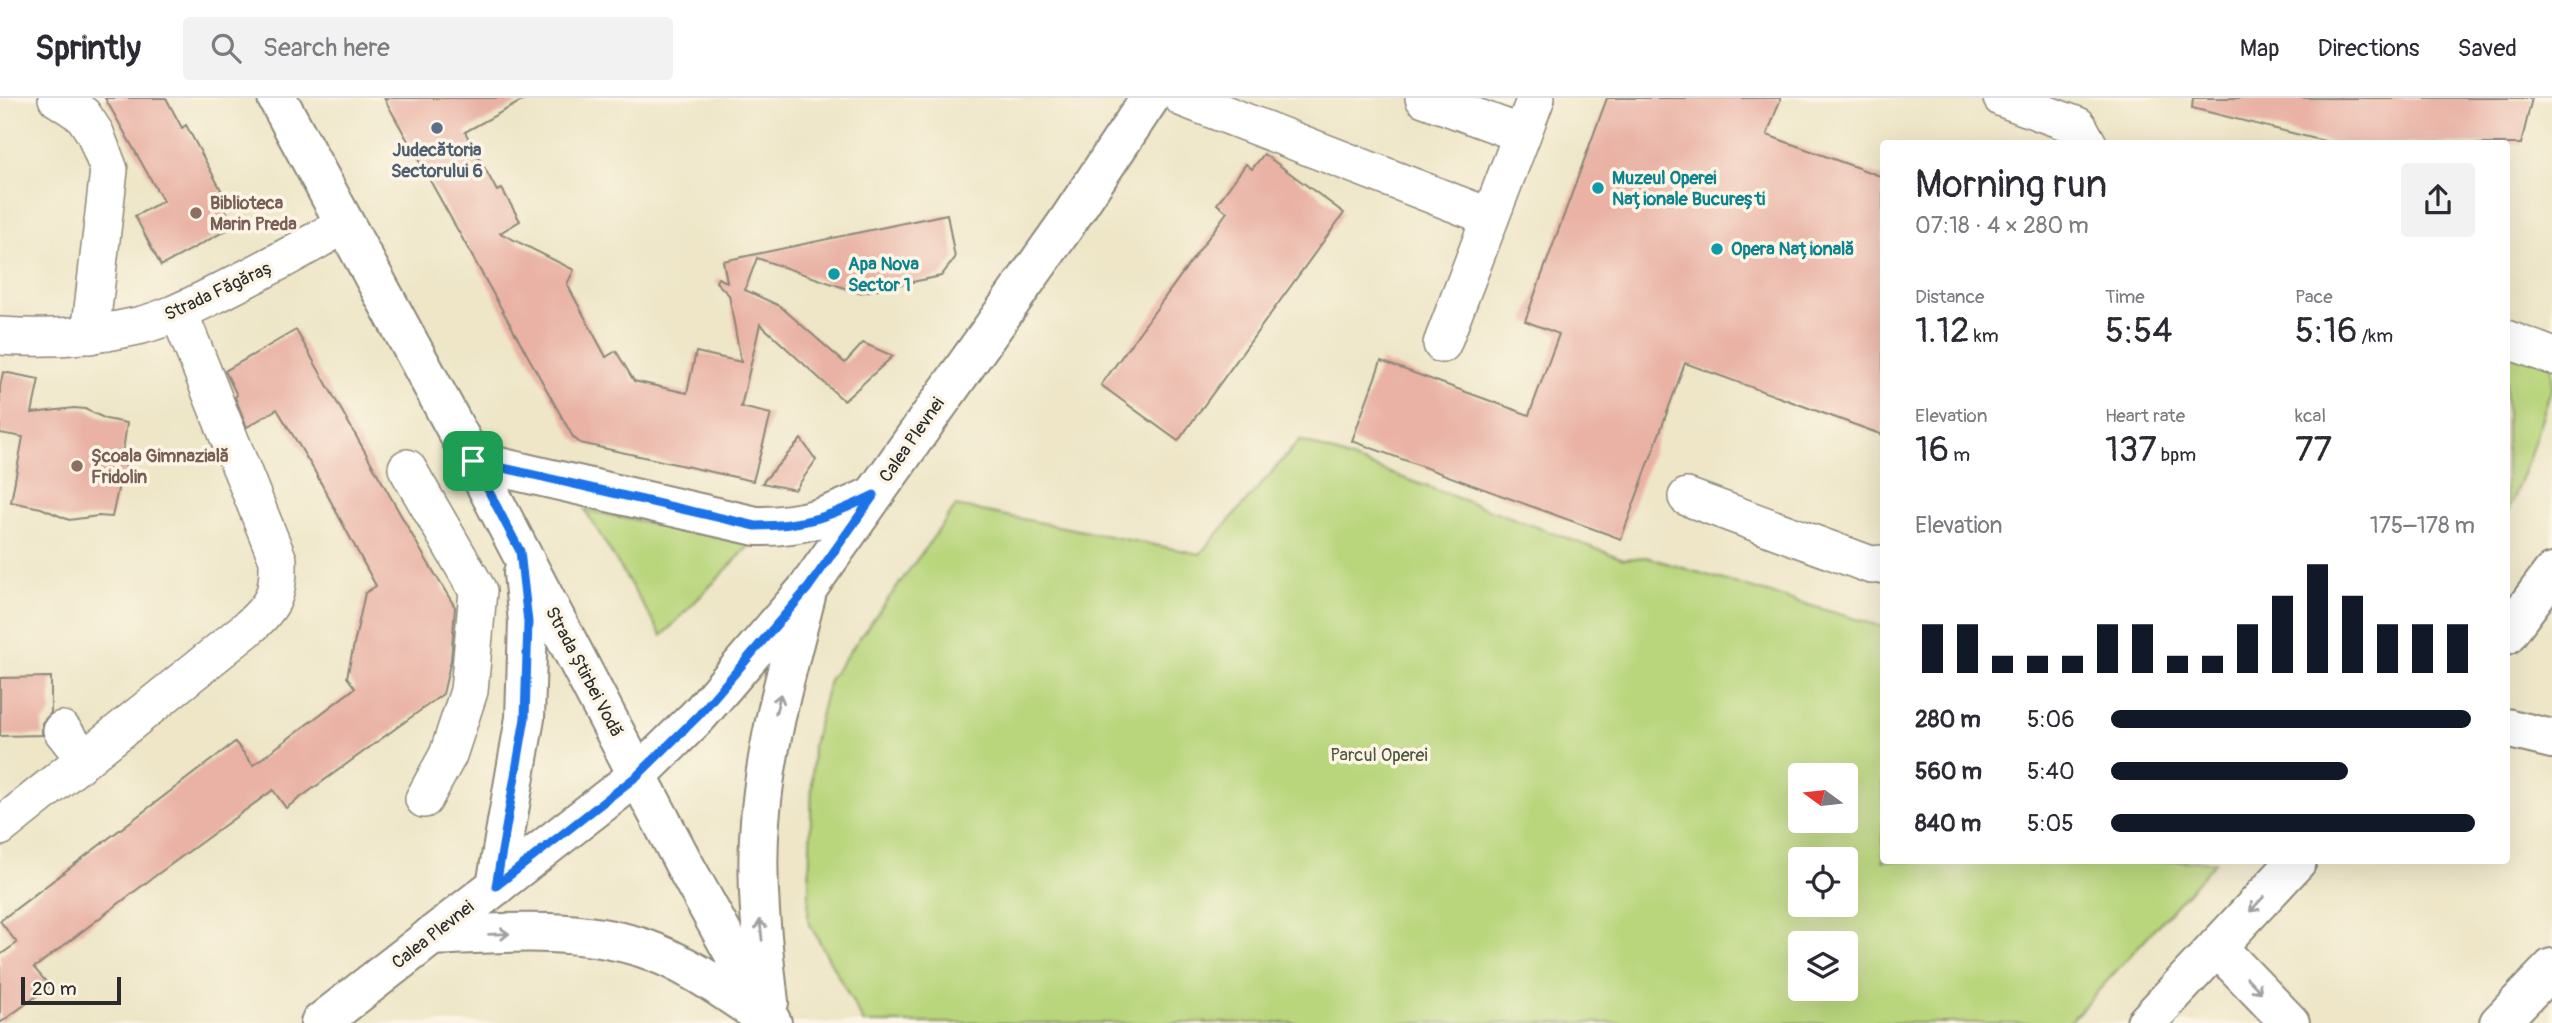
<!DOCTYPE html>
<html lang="en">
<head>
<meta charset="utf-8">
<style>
	body { margin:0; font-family:Pangolin,sans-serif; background:#f2f2f3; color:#2b2b33; height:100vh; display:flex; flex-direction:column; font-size:26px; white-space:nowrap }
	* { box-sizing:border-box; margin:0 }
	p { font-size:23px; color:#7c7c81 }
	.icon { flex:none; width:38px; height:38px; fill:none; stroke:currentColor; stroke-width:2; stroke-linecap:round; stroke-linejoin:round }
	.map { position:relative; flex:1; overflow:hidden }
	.details { position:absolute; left:1880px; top:42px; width:630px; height:724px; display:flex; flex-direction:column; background:#fff; border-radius:7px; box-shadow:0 7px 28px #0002 }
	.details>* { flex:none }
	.needle { width:46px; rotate:285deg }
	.tools { position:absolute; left:1788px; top:665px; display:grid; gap:14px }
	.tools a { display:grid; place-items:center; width:70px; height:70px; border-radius:7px; background:#fff; box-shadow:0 7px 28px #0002; font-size:35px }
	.scale { position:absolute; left:21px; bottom:18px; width:100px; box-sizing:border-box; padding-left:7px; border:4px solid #2b2b2b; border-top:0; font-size:19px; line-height:24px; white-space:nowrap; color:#2b2b2b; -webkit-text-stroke:5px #fcf5e5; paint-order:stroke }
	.pin { position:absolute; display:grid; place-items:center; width:60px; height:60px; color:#fff; margin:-30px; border-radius:14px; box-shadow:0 4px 10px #0006 }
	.round { display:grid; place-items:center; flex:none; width:74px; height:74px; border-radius:7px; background:#f2f2f3 }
	.head { display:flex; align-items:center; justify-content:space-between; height:119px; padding:0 35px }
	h1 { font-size:38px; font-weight:600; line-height:52px }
	.metrics { display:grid; grid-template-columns:repeat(3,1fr); gap:10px; height:119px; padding:7px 35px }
	.metrics div { display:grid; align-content:center }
	.metrics b { font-size:35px; font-weight:600 }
	.metrics small { font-size:19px; font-weight:400 }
	.metrics p { font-size:19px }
	.chart { height:196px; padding:14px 35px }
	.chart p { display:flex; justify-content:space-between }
	.chart svg { width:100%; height:126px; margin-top:7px; stroke:#111827; stroke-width:6 }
	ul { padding:0 35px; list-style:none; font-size:23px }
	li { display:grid; grid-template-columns:112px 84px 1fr; align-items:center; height:52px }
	li i { height:18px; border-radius:9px; background:#111827 }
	header { display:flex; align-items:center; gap:42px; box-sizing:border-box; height:98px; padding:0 35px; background:#fff; border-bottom:2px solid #e1e1e2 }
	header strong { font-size:33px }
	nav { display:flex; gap:38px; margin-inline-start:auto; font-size:24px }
	.search { width:490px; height:63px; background:#f2f2f3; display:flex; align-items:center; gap:18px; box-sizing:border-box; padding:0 24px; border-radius:7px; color:#7c7c81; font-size:26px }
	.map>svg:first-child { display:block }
</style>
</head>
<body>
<header>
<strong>Sprintly</strong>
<div class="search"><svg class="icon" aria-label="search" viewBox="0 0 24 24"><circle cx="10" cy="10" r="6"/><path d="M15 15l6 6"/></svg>Search here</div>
<nav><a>Map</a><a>Directions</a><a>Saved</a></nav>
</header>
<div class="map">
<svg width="2552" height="925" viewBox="0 0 2552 925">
	<rect width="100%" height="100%" fill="#fcf5e5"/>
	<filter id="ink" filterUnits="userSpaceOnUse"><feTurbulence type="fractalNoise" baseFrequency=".0143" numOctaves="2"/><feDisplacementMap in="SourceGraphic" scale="14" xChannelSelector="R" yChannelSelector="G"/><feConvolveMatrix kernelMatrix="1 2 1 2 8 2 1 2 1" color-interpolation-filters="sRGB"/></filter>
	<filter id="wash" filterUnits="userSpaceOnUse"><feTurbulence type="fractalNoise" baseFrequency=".00686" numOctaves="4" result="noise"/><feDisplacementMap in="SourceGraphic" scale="28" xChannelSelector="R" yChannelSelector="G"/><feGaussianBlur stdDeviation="1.57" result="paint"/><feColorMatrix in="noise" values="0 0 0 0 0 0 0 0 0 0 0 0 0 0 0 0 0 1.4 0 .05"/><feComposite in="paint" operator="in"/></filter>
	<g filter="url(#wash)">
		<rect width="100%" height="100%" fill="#eee6c7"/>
		<!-- green -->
		<g fill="#b9d67d" stroke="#728054" stroke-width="2" fill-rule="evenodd">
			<polygon points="2506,241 2552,258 2552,288 2528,363 2506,418"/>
			<path d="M1300 342 1624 461 1646 459 1883 529V763H2216L2069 925H864L808 823 813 647 829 582 956 408 1200 456ZM1846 677V723H1801V677ZM1801 761H1846V807H1801ZM1801 845H1846V891H1801Z"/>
			<polygon points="585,412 751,446 662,538"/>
		</g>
		<g id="blocks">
			<!-- building -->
			<g fill="#e9b2a5">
				<polygon points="105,0 166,0 182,30 186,27 227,103 222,106 234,128 161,168 135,118 163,103"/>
				<polygon points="384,0 527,0 465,34 497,93 502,91 520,123 500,135 574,172 567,186 606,259 616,253 634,283 687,295 696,254 741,264 729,197 716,184 718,180 727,184 723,163 947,116 955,160 941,178 859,195 757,160 745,192 780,208 845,265 863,245 893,258 844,303 760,226 741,309 771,316 753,383 580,345 573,339"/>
				<polygon points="1607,0 1781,0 1767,37 1883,79 1883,337 1685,265 1621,441 1352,343 1381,263 1529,317 1559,236 1525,223"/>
				<polygon points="2193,0 2532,0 2521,46 2336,46 2192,10"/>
				<polygon points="1264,56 1344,115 1178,343 1101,287 1227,114 1217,106 1246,66 1252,71"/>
				<polygon points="296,232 424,458 455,509 451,562 443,596 286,710 273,692 151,781 34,870 50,888 0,925 0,857 17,845 0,823 235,644 253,667 355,590 347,579 365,495 376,488 314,372 277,311 247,329 235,299 237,297 225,273"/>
				<polygon points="3,274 39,281 32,315 74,310 85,311 106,321 127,325 123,353 126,363 125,374 118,391 112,419 98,418 69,422 41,410 11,404 23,339 0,335 0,289"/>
				<polygon points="801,341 816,362 795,392 762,385"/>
				<polygon points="51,579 51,615 42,625 42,637 0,638 0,580"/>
			</g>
		</g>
	</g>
	<g filter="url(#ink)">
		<use href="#blocks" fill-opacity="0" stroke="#8c8879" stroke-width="2"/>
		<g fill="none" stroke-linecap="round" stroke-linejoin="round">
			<!-- minor casing -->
			<g stroke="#8c8879" stroke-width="40">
				<g id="minor">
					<polyline points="57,0 83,17 95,35 109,72 90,237"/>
					<polyline points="1183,0 1490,119"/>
					<polyline points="1424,0 1522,36"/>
					<polyline points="2002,0 2078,28 2088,46"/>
					<path d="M0 238C44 241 84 240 128 230 162 224 192 208 222 193 264 172 305 150 345 126"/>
					<polyline points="2506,241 2552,258"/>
					<polyline points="1442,246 1536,0"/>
					<polyline points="407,370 478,493 469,593 448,657 424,701"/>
					<polyline points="1687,399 1871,467 1883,466"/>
					<polyline points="62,632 85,661"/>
					<path d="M0 729 247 531C273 508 279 497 278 462L179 215"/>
				</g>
			</g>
			<!-- major casing -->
			<g stroke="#8c8879" stroke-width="42">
				<g id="major">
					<polyline points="277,0 473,363 684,766 772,925"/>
					<path d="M473 363 756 428C802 429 831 418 872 398"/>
					<polyline points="2506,537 2552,475"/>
					<polyline points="2506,630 2552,641"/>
					<polyline points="496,788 525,620 528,524 523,475"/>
					<path d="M431 838C502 835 574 828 643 850 688 865 729 896 768 922"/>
					<polyline points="2217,849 2290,925"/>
					<path d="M769 904C762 844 755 783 760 723 766 646 787 572 806 498"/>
					<polyline points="320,925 638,677 699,617 808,490 1064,129 1150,0"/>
					<polyline points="2146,925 2297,763"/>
					<polyline points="2499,925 2552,870"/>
				</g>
			</g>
			<!-- minor -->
			<use href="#minor" stroke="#fff" stroke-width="37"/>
			<!-- major -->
			<use href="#major" stroke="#fff" stroke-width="38"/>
		</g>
		<!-- one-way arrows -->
		<defs><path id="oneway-shaft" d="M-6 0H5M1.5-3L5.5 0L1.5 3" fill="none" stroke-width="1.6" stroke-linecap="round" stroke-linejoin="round" transform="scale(1.75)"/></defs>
		<g stroke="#a0a0a0">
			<use href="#oneway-shaft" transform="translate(778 606) rotate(-76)"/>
			<use href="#oneway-shaft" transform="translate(2257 806) rotate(133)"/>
			<use href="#oneway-shaft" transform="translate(761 832) rotate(-96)"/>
			<use href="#oneway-shaft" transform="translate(499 836) rotate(-2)"/>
			<use href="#oneway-shaft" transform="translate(2254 887) rotate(46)"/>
		</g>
	</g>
	<g fill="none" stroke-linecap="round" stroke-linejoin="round" filter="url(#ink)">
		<!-- route casing -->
		<g stroke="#fff" stroke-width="14">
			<path id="route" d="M473 363 756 428C805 428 831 418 874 397L808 490 699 617 638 677 496 788 525 620 528 524 520 453Z"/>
		</g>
		<!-- route -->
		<use href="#route" stroke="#1a73e8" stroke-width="9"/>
	</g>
	<!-- markers -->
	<circle fill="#5c6f8a" stroke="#fcf5e5" stroke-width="2.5" cx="437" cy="30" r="7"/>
	<g fill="#0f9aa8" stroke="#fcf5e5" stroke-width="2.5">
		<circle cx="1598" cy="90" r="7"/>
		<circle cx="1717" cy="151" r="7"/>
		<circle cx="834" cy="176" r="7"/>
	</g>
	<g fill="#8d6e63" stroke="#fcf5e5" stroke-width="2.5">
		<circle cx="196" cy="115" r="7"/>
		<circle cx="77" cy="368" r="7"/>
	</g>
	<g text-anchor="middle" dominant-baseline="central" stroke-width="7" stroke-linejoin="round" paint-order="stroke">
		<!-- service labels -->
		<g font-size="18" font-weight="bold" fill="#4e5e75" stroke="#fcf5e5">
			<text x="437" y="52">Judecătoria<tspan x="437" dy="21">Sectorului 6</tspan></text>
		</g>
		<!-- culture labels -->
		<g font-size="18" font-weight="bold" fill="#0d838f" stroke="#fcf5e5" text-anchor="start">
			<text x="1612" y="80">Muzeul Operei<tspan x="1612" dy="21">Naționale București</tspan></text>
			<text x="1731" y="151">Opera Națională</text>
			<text x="848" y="166">Apa Nova<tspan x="848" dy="21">Sector 1</tspan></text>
		</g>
		<!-- education labels -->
		<g font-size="18" font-weight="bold" fill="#785e54" stroke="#fcf5e5" text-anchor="start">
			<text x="210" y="105">Biblioteca<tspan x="210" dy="21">Marin Preda</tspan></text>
			<text x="91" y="358">Școala Gimnazială<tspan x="91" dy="21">Fridolin</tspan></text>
		</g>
		<!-- street labels -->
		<g font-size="18" fill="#2b2b2b" stroke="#fcf5e5">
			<text transform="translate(219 193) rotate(-25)">Strada Făgăraș</text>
			<text transform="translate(912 342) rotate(-55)">Calea Plevnei</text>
			<text transform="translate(584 574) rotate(62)">Strada Știrbei Vodă</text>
			<text transform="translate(433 837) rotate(-38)">Calea Plevnei</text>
		</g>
		<!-- park labels -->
		<g font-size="18" fill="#4e5640" stroke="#fcf5e5">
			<text x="1379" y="657">Parcul Operei</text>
		</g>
	</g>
</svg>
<div class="tools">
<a><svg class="needle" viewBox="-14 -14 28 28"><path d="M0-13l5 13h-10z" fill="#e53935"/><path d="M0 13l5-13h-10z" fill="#7c7c81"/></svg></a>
<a><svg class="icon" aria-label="locate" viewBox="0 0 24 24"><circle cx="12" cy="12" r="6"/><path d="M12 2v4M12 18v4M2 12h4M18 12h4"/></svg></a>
<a><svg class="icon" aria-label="layers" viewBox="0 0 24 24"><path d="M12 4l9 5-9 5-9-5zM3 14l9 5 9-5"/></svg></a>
</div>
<div class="scale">20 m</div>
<div class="pin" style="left:473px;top:363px;background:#1e9e55"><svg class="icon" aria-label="arrive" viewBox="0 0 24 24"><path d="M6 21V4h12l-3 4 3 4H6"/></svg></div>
<section class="details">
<div class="head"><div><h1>Morning run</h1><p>07:18 · 4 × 280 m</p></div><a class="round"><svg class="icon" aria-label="share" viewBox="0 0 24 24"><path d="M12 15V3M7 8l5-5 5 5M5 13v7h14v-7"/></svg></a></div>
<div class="metrics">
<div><p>Distance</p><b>1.12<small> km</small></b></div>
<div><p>Time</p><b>5:54</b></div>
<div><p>Pace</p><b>5:16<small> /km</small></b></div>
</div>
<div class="metrics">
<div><p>Elevation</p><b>16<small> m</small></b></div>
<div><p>Heart rate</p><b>137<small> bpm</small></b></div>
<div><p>kcal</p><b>77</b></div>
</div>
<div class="chart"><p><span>Elevation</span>175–178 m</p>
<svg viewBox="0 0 160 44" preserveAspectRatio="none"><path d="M5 44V27M15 44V27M25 44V38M35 44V38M45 44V38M55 44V27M65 44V27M75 44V38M85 44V38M95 44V27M105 44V17M115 44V6M125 44V17M135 44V27M145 44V27M155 44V27"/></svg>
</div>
<ul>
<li><b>280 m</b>5:06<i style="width:99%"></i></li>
<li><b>560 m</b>5:40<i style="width:65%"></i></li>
<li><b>840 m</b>5:05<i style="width:100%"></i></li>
</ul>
</section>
</div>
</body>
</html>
